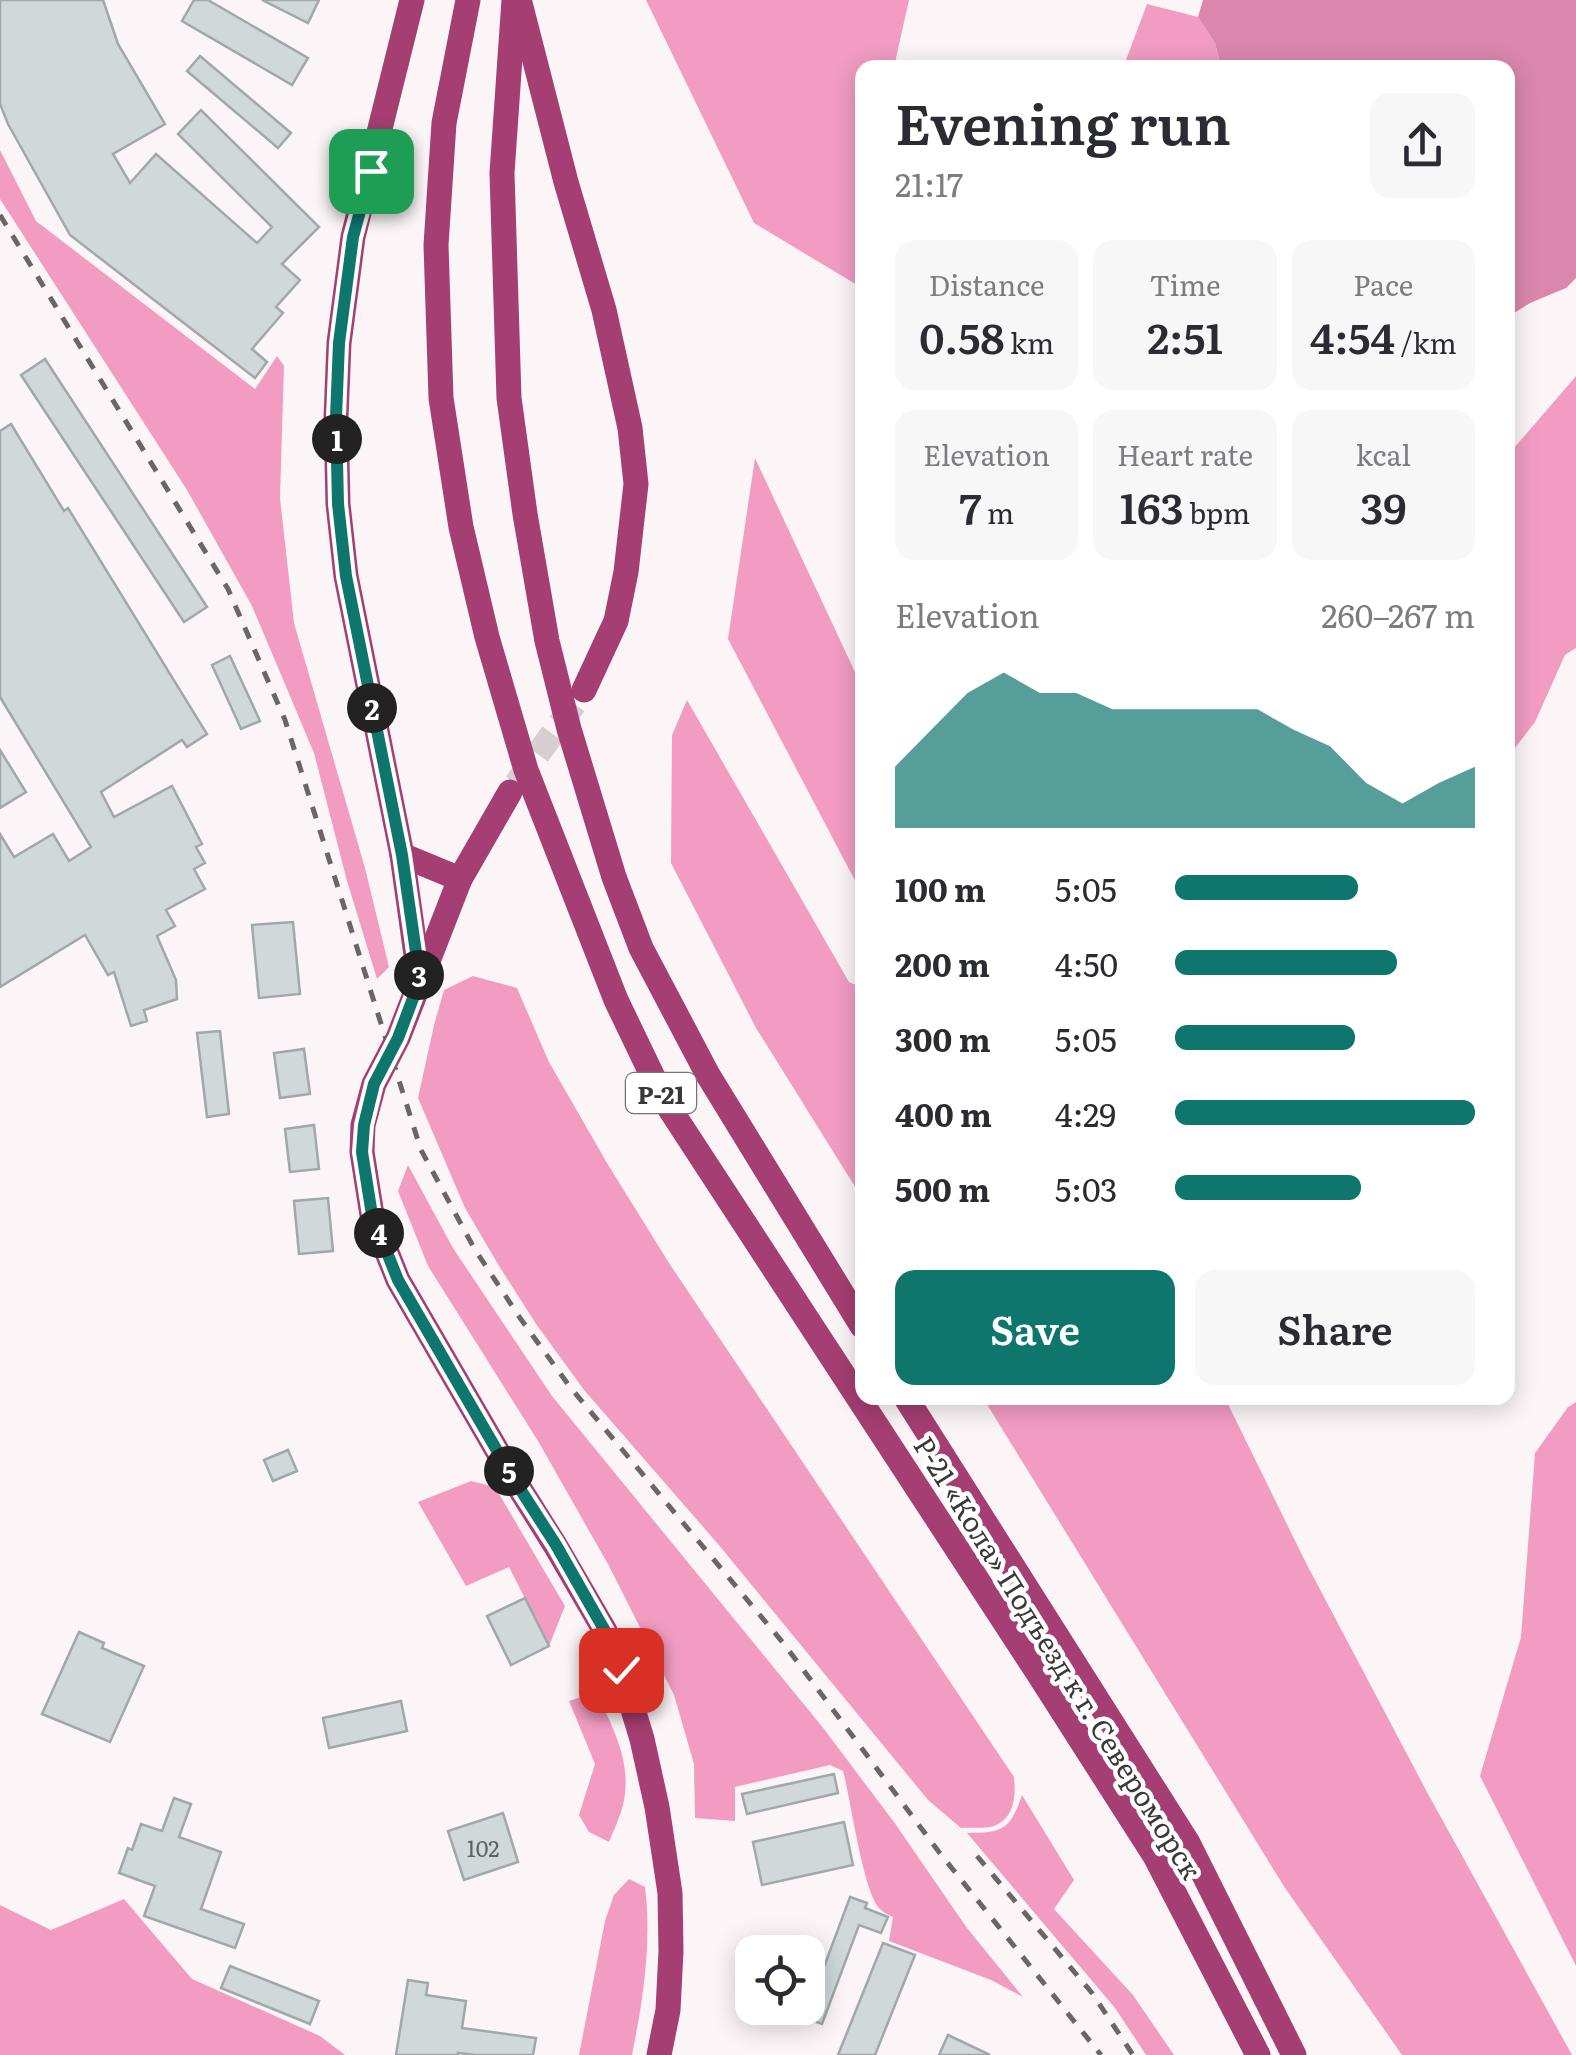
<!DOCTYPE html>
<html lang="en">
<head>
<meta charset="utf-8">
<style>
	body { margin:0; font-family:Literata,serif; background:#f7f7f7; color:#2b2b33; height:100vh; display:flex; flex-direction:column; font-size:38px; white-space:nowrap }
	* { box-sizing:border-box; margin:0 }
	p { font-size:32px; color:#7c7c81 }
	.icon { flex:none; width:55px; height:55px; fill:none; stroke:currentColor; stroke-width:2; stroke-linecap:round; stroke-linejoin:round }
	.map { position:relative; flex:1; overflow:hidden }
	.sheet { position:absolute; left:855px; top:60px; width:660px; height:1345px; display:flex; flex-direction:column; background:#fff; border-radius:20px; box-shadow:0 5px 25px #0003 }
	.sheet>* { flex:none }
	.fabs { position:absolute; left:735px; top:1935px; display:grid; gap:20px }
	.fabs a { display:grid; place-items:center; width:90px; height:90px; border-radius:20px; background:#fff; box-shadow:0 5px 25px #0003; font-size:50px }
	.pin { position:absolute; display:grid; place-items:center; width:85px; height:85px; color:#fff; margin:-42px; border-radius:20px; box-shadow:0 5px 15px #0006 }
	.km { position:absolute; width:50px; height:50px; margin:-25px; border-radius:50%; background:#222; color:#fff; font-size:28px; line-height:50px; text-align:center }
	.round { display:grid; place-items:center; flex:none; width:105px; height:105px; border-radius:20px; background:#f7f7f7 }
	.headline { display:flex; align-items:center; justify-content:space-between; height:170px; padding:0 40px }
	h1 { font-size:55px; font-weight:600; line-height:75px }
	.figures { display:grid; grid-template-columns:repeat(3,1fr); gap:15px; height:170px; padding:10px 40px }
	.figures div { display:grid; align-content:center; border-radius:20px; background:#f7f7f7; text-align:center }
	.figures b { font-size:42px; font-weight:600 }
	.figures small { font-size:28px; font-weight:400 }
	.figures p { font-size:28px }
	.chart { height:280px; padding:20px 40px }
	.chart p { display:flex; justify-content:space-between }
	.chart svg { width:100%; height:180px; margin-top:10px; fill:#0f766e; opacity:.7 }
	.action { display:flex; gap:20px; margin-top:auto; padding:20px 40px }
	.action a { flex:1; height:115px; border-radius:20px; background:#0f766e; color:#fff; font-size:40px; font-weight:600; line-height:115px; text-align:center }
	.action a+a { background:#f7f7f7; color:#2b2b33 }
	ul { padding:0 40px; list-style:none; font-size:32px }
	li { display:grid; grid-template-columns:160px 120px 1fr; align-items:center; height:75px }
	li i { height:25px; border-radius:12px; background:#0f766e }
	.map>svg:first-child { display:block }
</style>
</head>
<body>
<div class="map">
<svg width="1576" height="2055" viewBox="0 0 1576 2055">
	<rect width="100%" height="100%" fill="#fcf5f8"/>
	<!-- forest -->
	<g fill="#f29cc2">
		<polygon points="646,0 909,0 894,67 862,68 862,288 754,223"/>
		<polygon points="1147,4 1198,17 1215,43 1221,67 1123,68"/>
		<polygon points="0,150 36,221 255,389 277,356 284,366 280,498 294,623 365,868 389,967 377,979 347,881 314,753 252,606 187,490 0,199"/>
		<polygon points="1576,376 1576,648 1565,655 1535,722 1508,757 1508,455"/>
		<polygon points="755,458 862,687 862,894 728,639"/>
		<polygon points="687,700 849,982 862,988 862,1198 756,1028 671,863 672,735"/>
		<path d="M473 976 517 988 549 1062 607 1163 669 1263 1014 1777C1016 1795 1015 1818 994 1826 985 1829 970 1827 961 1828L928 1800 718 1544 584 1390 536 1324 499 1266 465 1208 418 1098 434 1025 444 990Z"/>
		<path d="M408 1165 453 1248 552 1396 824 1729 894 1822 967 1928 1023 1997 991 1980 889 1941 893 1917C889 1915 884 1913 880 1909 863 1892 851 1800 843 1771L830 1765 735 1787V1821L695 1818 694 1764 674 1695 609 1566 538 1441 428 1266 398 1191Z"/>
		<polygon points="983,1398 1225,1398 1305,1561 1427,1792 1572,2055 1402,2055 1285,1888"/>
		<polygon points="1576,1402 1576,1966 1480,1776 1521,1637 1535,1453 1568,1407"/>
		<polygon points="471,1481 495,1487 565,1606 549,1646 509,1567 466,1586 418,1502"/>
		<path d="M596 1692C613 1728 633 1763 623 1805 620 1817 614 1830 609 1842L589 1832 579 1815 595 1764 569 1701Z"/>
		<path d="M1022 1795 1074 1880 1054 1909 1133 1995 1174 2055H1146L1115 2008 967 1833C1003 1833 1010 1830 1022 1795Z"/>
		<path d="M629 1879 645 1887C652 1943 643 2000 632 2055H579L605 1921 614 1895Z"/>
		<polygon points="124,1899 192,1979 320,2036 345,2055 0,2055 0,1905 51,1930"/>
	</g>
	<!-- water -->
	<polygon fill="#db87ac" points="1203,0 1576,0 1576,278 1566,288 1530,303 1508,317 1508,68 1221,67 1215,43 1198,17"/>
	<!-- building -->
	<g fill="#d0d8da" stroke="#a0a8a9" stroke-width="2.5">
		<polygon points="0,0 103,0 118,44 165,124 113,154 130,183 156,154 257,243 272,227 178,134 201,110 319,227 282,264 300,280 276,307 283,313 252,349 267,362 255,378 70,235 8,124 0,104"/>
		<polygon points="194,0 208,0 308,58 292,85 182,21"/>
		<polygon points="262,0 319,0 308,23"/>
		<polygon points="200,56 291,133 278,148 187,71"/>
		<polygon points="45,359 207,607 184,622 21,375"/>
		<polygon points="11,424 64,511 68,508 207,734 187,747 182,740 101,792 114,817 172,786 202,844 196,847 205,863 194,869 205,889 166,910 175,926 157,936 176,980 177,999 144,1010 147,1021 131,1026 114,972 108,975 85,935 0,987 0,834 14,857 53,834 69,861 91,847 0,697 0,431"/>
		<polygon points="230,656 260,721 241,729 212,665"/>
		<polygon points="0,750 26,792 0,808"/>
		<polygon points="293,922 300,994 259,998 252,925"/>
		<polygon points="220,1031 229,1114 207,1117 197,1033"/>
		<polygon points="304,1049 310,1094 280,1098 274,1053"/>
		<polygon points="314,1125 319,1169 290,1172 285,1129"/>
		<polygon points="328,1198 333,1251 299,1254 294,1201"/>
		<polygon points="288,1450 297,1471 273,1481 264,1460"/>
		<polygon points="525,1598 549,1646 511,1665 487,1616"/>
		<polygon points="79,1632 104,1643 102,1648 144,1666 110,1742 42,1714"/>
		<polygon points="401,1701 407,1731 329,1748 323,1718"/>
		<polygon points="834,1774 838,1793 747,1814 742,1794"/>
		<polygon points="174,1798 191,1804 179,1837 221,1852 201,1909 244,1924 235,1948 144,1916 155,1886 119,1873 128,1848 132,1850 141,1824 162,1831"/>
		<polygon points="503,1813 518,1862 464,1880 448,1831"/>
		<polygon points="844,1822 853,1865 762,1885 753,1842"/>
		<polygon points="850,1897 867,1903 865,1908 888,1917 881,1933 859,1925 822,2024 805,2018"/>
		<polygon points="883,1943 915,1955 875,2055 838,2055"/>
		<polygon points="230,1966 319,2001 310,2024 221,1988"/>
		<polygon points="408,1980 428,1983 426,1995 466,2001 462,2028 536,2038 533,2055 475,2055 458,2053 458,2055 396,2055"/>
		<polygon points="948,2035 990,2055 939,2055"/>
	</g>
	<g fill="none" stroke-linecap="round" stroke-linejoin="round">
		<!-- major-tunnel -->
		<polyline stroke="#d5cfd2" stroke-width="25" stroke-dasharray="25 12" stroke-linecap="butt" points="516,784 575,703"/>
		<!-- major -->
		<g stroke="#a53e72" stroke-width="25">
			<polyline points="412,0 353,237 339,343 336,417 338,504 346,576 402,855 419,976"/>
			<polyline points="468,0 444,123 436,245 441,398 461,527 487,637 526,770 616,1000 664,1100 1038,1673 1155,1856 1258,2055"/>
			<polyline points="514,0 502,173 509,398 525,514 547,641 569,729 614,877 641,948 708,1075 862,1326"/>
			<polyline points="520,3 566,182 604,310 630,428 636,484 626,572 616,621 584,690"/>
			<polyline points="510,792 460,879 398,1038 374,1084 363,1125 362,1152 372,1215 398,1280 513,1478 555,1545 605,1631 621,1670 642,1739 657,1807 670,1893 671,1951 668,2010 659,2055"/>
			<polyline points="402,855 460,879"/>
			<polyline points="906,1398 1188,1843 1294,2055"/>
		</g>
		<!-- rail -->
		<g stroke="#6a6668" stroke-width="5" stroke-dasharray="12 12" stroke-linecap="butt">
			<polyline points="0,215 228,589 285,720 421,1150 474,1248 520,1318 570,1387 784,1644 939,1852 1101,2055"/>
			<polyline points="977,1856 1092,1993 1133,2055"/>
		</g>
	</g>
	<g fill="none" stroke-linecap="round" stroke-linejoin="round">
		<!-- route casing -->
		<g stroke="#fff" stroke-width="20">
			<polyline id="route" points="371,171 353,237 339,343 336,417 338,504 346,576 402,855 420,980 398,1038 374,1084 364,1125 362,1152 372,1215 398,1280 513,1478 556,1545 605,1631 621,1670"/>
		</g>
		<!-- route -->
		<use href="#route" stroke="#0f766e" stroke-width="12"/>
	</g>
	<g text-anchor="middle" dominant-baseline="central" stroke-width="9" stroke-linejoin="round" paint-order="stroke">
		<!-- number labels -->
		<g font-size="22" fill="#606062">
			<text x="483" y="1847">102</text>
		</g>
		<!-- shield labels -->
		<rect fill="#fff" stroke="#767475" stroke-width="2.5" x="626" y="1073" width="70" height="40" rx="8"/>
		<g font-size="25" font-weight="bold" fill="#3b383a">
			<text x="661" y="1093">Р-21</text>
		</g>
		<!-- street labels -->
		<g font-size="28" fill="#3b383a" stroke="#fff">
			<text transform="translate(1059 1657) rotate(58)">Р-21 «Кола» Подъезд к г. Североморск</text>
		</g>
	</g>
</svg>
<div class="fabs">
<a><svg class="icon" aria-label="locate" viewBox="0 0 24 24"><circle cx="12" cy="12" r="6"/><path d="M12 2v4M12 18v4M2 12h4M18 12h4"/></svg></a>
</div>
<div class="pin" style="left:371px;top:171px;background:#1e9e55"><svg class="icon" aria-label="arrive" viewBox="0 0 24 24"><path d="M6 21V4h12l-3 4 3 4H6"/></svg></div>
<div class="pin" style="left:621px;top:1670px;background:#d93025"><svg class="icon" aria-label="check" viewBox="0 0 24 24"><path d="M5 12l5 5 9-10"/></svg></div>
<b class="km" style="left:337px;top:439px">1</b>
<b class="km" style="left:372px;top:708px">2</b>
<b class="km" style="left:419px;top:975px">3</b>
<b class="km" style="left:379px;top:1233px">4</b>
<b class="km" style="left:509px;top:1471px">5</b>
<section class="sheet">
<div class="headline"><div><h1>Evening run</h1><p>21:17</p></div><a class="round"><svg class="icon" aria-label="share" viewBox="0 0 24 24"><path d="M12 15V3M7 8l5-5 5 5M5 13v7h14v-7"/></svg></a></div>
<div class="figures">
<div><p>Distance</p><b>0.58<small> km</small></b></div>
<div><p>Time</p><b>2:51</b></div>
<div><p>Pace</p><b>4:54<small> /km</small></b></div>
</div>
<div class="figures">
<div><p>Elevation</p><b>7<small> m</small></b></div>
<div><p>Heart rate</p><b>163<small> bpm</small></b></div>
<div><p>kcal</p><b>39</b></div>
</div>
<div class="chart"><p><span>Elevation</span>260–267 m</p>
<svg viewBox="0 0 160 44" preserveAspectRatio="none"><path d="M0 44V29L10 20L20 11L30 6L40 11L50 11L60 15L70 15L80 15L90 15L100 15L110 20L120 24L130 33L140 38L150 33L160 29V44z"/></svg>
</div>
<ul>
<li><b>100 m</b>5:05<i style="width:61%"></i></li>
<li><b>200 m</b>4:50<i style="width:74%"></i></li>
<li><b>300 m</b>5:05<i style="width:60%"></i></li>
<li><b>400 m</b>4:29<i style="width:100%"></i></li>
<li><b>500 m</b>5:03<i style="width:62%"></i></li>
</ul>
<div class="action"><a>Save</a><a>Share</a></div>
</section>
</div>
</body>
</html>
